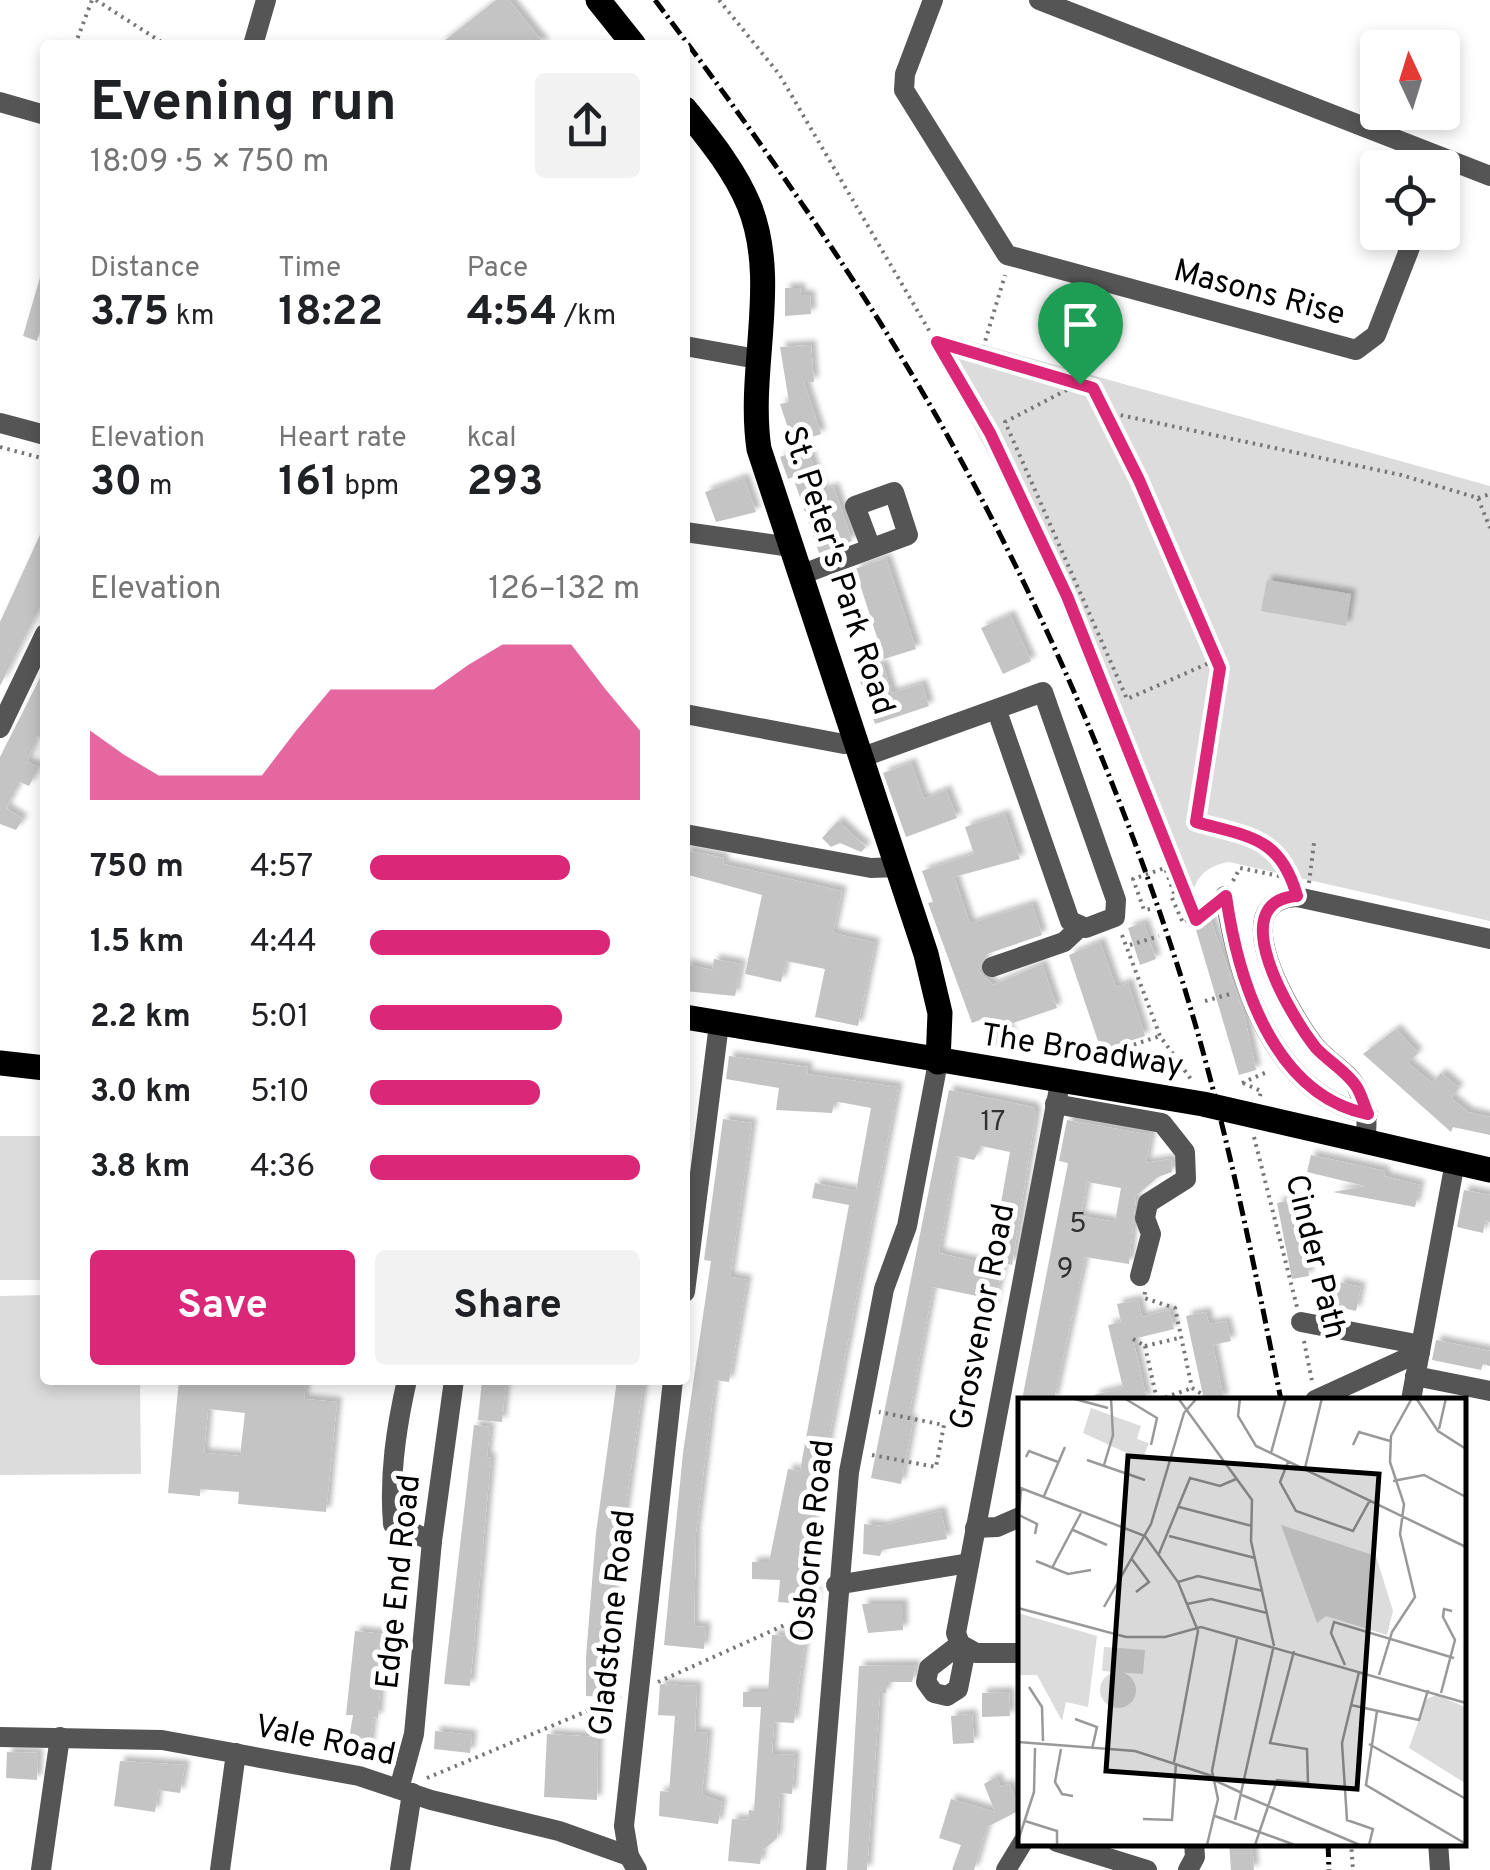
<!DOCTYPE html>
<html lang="en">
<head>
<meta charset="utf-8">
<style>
	body { margin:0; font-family:Overpass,sans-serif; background:#f2f2f2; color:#202124; height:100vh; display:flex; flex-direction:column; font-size:38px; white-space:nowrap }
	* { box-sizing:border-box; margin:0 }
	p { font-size:32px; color:#757577 }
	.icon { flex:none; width:55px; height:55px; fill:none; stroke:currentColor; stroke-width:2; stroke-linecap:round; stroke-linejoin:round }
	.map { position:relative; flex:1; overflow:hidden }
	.sheet { position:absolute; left:40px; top:40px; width:650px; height:1345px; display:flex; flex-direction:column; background:#fff; border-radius:10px; box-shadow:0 5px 15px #0003 }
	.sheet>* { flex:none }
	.needle { width:65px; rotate:356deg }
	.fabs { position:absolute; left:1360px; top:30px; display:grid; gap:20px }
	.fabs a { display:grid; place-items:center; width:100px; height:100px; border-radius:10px; background:#fff; box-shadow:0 5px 15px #0003; font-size:50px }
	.pin { position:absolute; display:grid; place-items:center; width:85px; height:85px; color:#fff; margin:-102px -42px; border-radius:50% 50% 50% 0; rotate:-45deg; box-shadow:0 0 10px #0007 }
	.pin .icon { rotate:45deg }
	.round { display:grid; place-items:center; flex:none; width:105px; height:105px; border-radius:10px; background:#f2f2f2 }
	.overview { display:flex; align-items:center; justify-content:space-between; height:170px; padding:0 50px }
	h1 { font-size:55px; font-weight:700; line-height:75px }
	.stats { display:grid; grid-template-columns:repeat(3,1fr); gap:15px; height:170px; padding:10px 50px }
	.stats div { display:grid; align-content:center }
	.stats b { font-size:42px; font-weight:700 }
	.stats small { font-size:28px; font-weight:400 }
	.stats p { font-size:28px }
	.chart { height:280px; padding:20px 50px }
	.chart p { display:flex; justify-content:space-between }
	.chart svg { width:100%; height:180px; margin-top:10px; fill:#db2777; opacity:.7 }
	.button { display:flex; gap:20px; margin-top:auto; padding:20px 50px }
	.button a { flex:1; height:115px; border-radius:10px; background:#db2777; color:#fff; font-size:40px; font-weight:700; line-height:115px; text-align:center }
	.button a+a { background:#f2f2f2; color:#202124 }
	ul { padding:0 50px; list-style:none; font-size:32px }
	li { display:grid; grid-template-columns:160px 120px 1fr; align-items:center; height:75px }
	li i { height:25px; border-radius:12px; background:#db2777 }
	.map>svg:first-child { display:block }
</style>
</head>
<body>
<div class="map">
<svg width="1490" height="1870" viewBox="0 0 1490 1870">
	<defs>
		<filter id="shadow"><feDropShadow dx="5" dy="-5" stdDeviation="2.5" flood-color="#0004"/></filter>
	</defs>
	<rect width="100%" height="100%" fill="#fff"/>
	<!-- green -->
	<g fill="#dcdcdc">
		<path d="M941 333 1490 486V921L1229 862C1207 865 1192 879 1192 902L1182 905 1042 557 930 342Z"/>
		<rect x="0" y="1136" width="45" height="144"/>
		<polygon points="45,1295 45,1380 140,1380 141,1474 0,1475 0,1296"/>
	</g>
	<!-- building -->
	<g fill="#c4c4c4" fill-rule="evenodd" filter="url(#shadow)">
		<polygon points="496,0 509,0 545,45 439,45"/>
		<polygon points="41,274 45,275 45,314 37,341 23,336"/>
		<polygon points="785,288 800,288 801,295 810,295 811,314 785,316"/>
		<polygon points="811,345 814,382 804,382 821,434 793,443 780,404 789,402 780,347"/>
		<polygon points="807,447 822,491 834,487 852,541 819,553 793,477 788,479 780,457"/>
		<polygon points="744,478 756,512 716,522 705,492"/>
		<polygon points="45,524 45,597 0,686 0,622"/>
		<polygon points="886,558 916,649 884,659 855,569"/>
		<polygon points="1267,580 1351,594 1346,626 1261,611"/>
		<polygon points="1010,615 1031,661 1003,674 981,628"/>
		<polygon points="883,664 892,693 922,684 929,706 875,724 857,672"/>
		<polygon points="45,668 45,739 37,736 27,762 39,767 29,786 20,782 6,808 23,819 16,830 0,824 0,757"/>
		<polygon points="911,763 924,799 946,790 957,818 906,837 883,773"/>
		<polygon points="1005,814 1020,859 954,877 970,924 1032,904 1042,935 987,954 979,971 993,985 1042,964 1057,1008 1007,1025 1012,1040 994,1046 985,1018 972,1023 928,903 933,902 922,871 974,854 965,827"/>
		<polygon points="838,821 866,847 861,852 840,843 831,847 822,838"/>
		<polygon points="685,850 724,858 723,864 842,891 833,933 875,943 858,1026 815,1017 825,969 786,961 781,982 745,974 762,895 685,874"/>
		<polygon points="1210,918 1244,1014 1256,1070 1239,1075 1194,923"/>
		<polygon points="1144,923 1156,959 1140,965 1128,928"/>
		<polygon points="1100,942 1116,987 1128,983 1145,1036 1101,1050 1069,955"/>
		<polygon points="714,959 741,964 735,996 685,991 685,964 712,970"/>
		<polygon points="1396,1029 1418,1053 1408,1063 1432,1083 1441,1073 1459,1088 1451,1098 1468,1112 1490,1117 1490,1135 1453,1127 1451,1132 1363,1054"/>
		<polygon points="729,1056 808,1067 807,1074 898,1087 806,1554 807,1590 816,1591 815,1605 778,1602 780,1580 752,1579 752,1562 769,1562 788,1469 800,1471 849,1205 812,1198 815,1183 856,1191 871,1108 839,1102 834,1103 832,1113 776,1110 779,1088 726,1079"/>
		<path d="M949 1090 1033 1107 1036 1113 1012 1265 1004 1263 992 1312 974 1309 977 1296 933 1287 908 1420 913 1421 901 1484 871 1478ZM981 1146 1010 1152 990 1265 939 1253 956 1156 974 1160Z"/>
		<polygon points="723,1119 752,1123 730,1277 747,1280 729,1382 715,1380 696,1532 694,1626 706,1627 704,1649 664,1645 683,1453 711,1261 704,1260"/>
		<path d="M1067 1120 1151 1135 1146 1163 1171 1159 1172 1172 1158 1177 1136 1196 1129 1264 1085 1257 1054 1400H1022L1068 1163 1059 1161ZM1087 1182 1121 1188 1115 1222 1081 1216Z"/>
		<polygon points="1311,1155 1385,1171 1384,1176 1420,1185 1415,1207 1333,1192 1365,1186 1307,1172"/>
		<polygon points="1464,1190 1490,1195 1490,1222 1485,1221 1483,1233 1457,1227"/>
		<polygon points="1296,1199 1309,1276 1292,1279 1277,1203"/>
		<polygon points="1339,1282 1361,1287 1356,1311 1334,1306"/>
		<polygon points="1138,1300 1142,1317 1169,1310 1174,1329 1133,1339 1147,1400 1095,1400 1094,1395 1123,1388 1108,1325 1121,1322 1117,1304"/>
		<polygon points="1206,1312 1209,1324 1226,1321 1231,1341 1213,1345 1224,1400 1204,1400 1186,1316"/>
		<polygon points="1436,1340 1490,1351 1490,1366 1483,1364 1481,1370 1432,1360"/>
		<path d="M179 1380H306L304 1399 337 1402 326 1512 238 1504 239 1492 200 1489V1496L168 1493ZM208 1409 245 1413 240 1456 204 1453Z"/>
		<polygon points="482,1380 506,1380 502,1422 478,1420"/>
		<polygon points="617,1380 644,1380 613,1593 607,1697 586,1696 586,1657 596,1533"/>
		<polygon points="474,1425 490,1427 487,1457 491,1458 470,1686 444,1684"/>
		<polygon points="941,1511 947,1539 882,1550 880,1556 863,1554 864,1524 882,1526"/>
		<polygon points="862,1604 903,1604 903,1630 868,1633"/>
		<polygon points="355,1631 383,1634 378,1718 373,1717 369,1749 348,1746 353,1715 346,1715"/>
		<polygon points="772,1635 805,1637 794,1723 774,1722 772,1754 795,1755 792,1794 780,1793 777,1838 762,1851 760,1864 728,1861 732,1819 748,1820 749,1810 754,1811 761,1707 743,1707 743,1692 768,1692"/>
		<polygon points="903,1665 916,1665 912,1682 886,1682 886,1693 880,1693 867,1870 847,1870 859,1666"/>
		<polygon points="660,1684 697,1686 695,1732 708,1733 702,1795 722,1802 718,1824 659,1816 660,1791 669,1792 675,1716 658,1715"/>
		<polygon points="1009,1692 1010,1716 982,1717 982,1693"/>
		<polygon points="972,1714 974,1743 953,1744 951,1716"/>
		<polygon points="435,1731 472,1735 470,1753 434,1749"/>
		<polygon points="547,1734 598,1737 597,1800 544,1797"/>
		<polygon points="7,1752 38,1753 37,1780 6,1778"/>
		<polygon points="120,1761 185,1765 180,1793 158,1790 155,1812 114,1806"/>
		<polygon points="996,1777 1001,1787 1009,1784 1020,1810 987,1827 974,1870 952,1870 961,1845 939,1838 951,1799 995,1812 984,1784"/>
		<polygon points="1229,1842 1252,1842 1254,1870 1231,1870"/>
	</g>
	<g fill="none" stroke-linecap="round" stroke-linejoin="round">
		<!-- path -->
		<g stroke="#777" stroke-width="4" stroke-dasharray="2.5 5" stroke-linecap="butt">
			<polyline points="96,0 166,45"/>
			<polyline points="719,0 779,74 989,433 1067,596 1195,920"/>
			<polyline points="75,45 92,0"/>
			<polyline points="940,343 1093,388 1139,480 1220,667 1195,822 1266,842 1291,878"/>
			<polyline points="981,355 1005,275"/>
			<polyline points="1080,383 1005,422 1127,699 1216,660"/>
			<polyline points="1106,412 1401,475 1478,498 1490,528"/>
			<polyline points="0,447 45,459"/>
			<polyline points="1478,498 1490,494"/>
			<polyline points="1233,881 1240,868 1289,878"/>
			<polyline points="1309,883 1314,843"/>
			<polyline points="1172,898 1183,923 1208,910"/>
			<polyline points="1150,909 1144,910 1133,879 1165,868 1175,896"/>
			<polyline points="1122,935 1160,1036 1193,1082"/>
			<polyline points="1130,945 1159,936"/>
			<polyline points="1205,1001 1230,994"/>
			<polyline points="1084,1061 1160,1036"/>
			<polyline points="1242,1083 1269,1071"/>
			<polyline points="1243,1083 1261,1091 1260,1096"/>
			<polyline points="1254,1137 1297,1307"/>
			<polyline points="1145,1292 1144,1298 1175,1308 1192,1388"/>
			<polyline points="1133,1339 1145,1346"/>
			<polyline points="1304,1341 1312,1381"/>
			<polyline points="1145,1346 1157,1400"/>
			<polyline points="1145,1346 1179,1338"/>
			<polyline points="1192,1388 1202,1394"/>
			<polyline points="1158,1400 1192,1388"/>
			<polyline points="872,1455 936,1467 944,1425 879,1412"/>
			<polyline points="658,1682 818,1610"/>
			<polyline points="427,1778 621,1697"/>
			<polyline points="1351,1842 1353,1870"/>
		</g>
		<!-- minor -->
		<g stroke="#555" stroke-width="20">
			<polyline points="933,0 905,74 904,90 1007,255 1356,350 1376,335 1416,232"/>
			<polyline points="1039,0 1490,176"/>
			<polyline points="253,45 266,0"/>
			<polyline points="0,102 45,115"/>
			<polyline points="685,346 757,359"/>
			<polyline points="0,423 45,435"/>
			<polyline points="685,532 791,547"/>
			<polyline points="800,575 908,535 894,492 855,506 871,548"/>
			<polyline points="685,714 844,744 858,743"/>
			<polyline points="0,728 45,634"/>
			<polyline points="863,757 1043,692 1116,900 1115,917 1086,928 1070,921 997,711"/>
			<polyline points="685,834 871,868 899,867"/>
			<path d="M1225 896C1238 980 1273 1095 1368 1114"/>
			<polyline points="992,967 1064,942 1079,928"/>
			<polyline points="1055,1104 1162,1123 1185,1152 1186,1179 1148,1203 1145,1218 1151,1234 1140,1276"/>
			<path d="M1365 1142C1368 1122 1367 1108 1358 1090 1350 1072 1327 1061 1315 1046 1292 1016 1221 900 1297 897L1490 939"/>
			<polyline points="685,1292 719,1024"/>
			<polyline points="1301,1322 1421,1345"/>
			<polyline points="1415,1376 1490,1391"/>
			<path d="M407 1380C396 1428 389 1475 393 1524L432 1541"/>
			<polyline points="1315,1400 1420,1352"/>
			<polyline points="1411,1400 1455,1162"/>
			<polyline points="975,1528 997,1527 1020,1517"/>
			<polyline points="836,1585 969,1563"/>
			<polyline points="960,1644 929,1668 926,1682 934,1693 947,1696 958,1689 966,1649"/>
			<polyline points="1020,1653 976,1653 960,1644 956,1633 1060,1083"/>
			<polyline points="0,1737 162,1740 359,1776 431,1800 559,1831 629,1856"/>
			<polyline points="399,1789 414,1734 432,1541 454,1380"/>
			<polyline points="1057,1842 1147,1870"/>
			<polyline points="1438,1842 1440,1870"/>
			<polyline points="41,1870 60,1737"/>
			<polyline points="220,1870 236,1753"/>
			<polyline points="400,1870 412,1793"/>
			<polyline points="637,1870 629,1856 624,1826 673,1380"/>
			<polyline points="816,1870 849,1472 884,1289 907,1226 938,1062"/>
			<polyline points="1006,1870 1023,1842"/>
			<polyline points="1188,1870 1195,1857 1194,1842"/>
		</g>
		<!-- major -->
		<g stroke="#000" stroke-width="25">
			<polyline points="598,0 634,45"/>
			<path d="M685 109C709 139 734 169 749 205 780 281 747 370 759 449L926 954 940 1013 938 1062"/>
			<polyline points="685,1017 1203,1104 1490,1170"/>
			<polyline points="0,1063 45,1068"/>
		</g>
		<!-- rail -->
		<g stroke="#000" stroke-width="5" stroke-dasharray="15 5 2.5 5" stroke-linecap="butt">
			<path d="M655 0C757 136 858 278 942 426 1037 595 1116 776 1176 961 1222 1104 1252 1253 1281 1400"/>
			<polyline points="1328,1842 1329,1870"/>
		</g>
	</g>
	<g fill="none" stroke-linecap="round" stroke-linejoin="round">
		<!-- route casing -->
		<g stroke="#fff" stroke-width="20">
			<path id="route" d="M937 342 1093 388 1139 480 1220 668 1196 822C1249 837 1280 836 1297 896 1221 901 1292 1018 1316 1048 1328 1061 1346 1071 1356 1086 1361 1093 1364 1105 1368 1114 1273 1095 1238 980 1226 896L1196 920 1067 596 990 433Z"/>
		</g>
		<!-- route -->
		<use href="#route" stroke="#db2777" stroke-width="12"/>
	</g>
	<g text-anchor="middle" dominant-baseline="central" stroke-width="10" stroke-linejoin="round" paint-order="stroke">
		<!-- number labels -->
		<g font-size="28" fill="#313131">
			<text x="993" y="1123">17</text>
			<text x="1078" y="1225">5</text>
			<text x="1065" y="1270">9</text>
		</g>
		<!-- street labels -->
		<g font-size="32" fill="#000" stroke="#fff">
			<text transform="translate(1259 294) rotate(15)">Masons Rise</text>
			<text transform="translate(837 571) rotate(72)">St. Peter's Park Road</text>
			<text transform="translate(1082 1052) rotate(9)">The Broadway</text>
			<text transform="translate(1314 1257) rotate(76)">Cinder Path</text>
			<text transform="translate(984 1317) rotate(-79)">Grosvenor Road</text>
			<text transform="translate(814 1541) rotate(-84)">Osborne Road</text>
			<text transform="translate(400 1582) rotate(-84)">Edge End Road</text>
			<text transform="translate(614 1623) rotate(-84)">Gladstone Road</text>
			<text transform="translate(325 1742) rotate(12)">Vale Road</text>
		</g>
	</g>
	<!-- overview -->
	<g transform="translate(1018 1398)">
		<rect width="448" height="448" fill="#fff"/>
		<path d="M73 10 123 28 119 41 131 45 124 62 65 35ZM263 127 358 158 375 213 369 237 308 218 299 225ZM0 215 79 238 70 309 48 304 44 323 19 277H0ZM86 249 127 252 125 276 84 273ZM82 292a18 18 0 1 1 36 0a18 18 0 1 1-36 0ZM419 297 447 309V385L391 350 408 301Z" fill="#dcdcdc"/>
		<path fill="none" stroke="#999" stroke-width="2.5" d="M53 0 90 10M106 0 139 20 133 47M160 0 234 102 233 143 256 248M222 0 220 18 238 48 448 149M398 0 420 33 448 51M421 31 428 0M335 47 341 34 372 43M253 55 268 0M8 59 11 53 40 64M69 62 127 82M270 64 262 84 278 113 335 133 352 102M86 67 95 37 93 0M287 70 304 0M375 83 406 77 448 99M0 89 127 138 160 184 180 233 156 364M3 91 1 117 19 126 17 136M26 98 47 49M161 109 234 128M55 132 89 147M151 138 237 160M140 158 172 80 202 88 218 81M113 160 131 184 118 194M18 163 50 176 73 172M34 170 63 115M160 184 180 178 245 193M169 206 193 201 249 215M86 209 133 126 166 15 179 0M0 210 108 239H147L183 229 448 305M327 267 313 235 316 224 436 260M341 274 324 345 329 422 355 431 351 447M361 277 374 234 397 199 382 136 386 106 372 64 373 38 394 0M11 289 24 309 25 343M423 295 437 242 425 219 426 211 434 213M333 307 401 322 410 292M359 313 348 387 448 446M57 321 79 329 74 351M0 344 117 353 194 378M351 346 448 401M43 351 37 384 44 396 55 398M196 382 224 395M224 397 342 447M197 418 277 447M125 421 154 422 158 365M217 422 255 251M7 423 39 433V447M0 443 16 394 17 350M189 447 200 401 194 373 219 241M237 447 259 382 290 385 289 351 252 345 276 253"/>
		<path fill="#000" fill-opacity="0.15" stroke="#000" stroke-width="5" d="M110 58 361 76 339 391 88 373Z"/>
		<rect width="448" height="448" fill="none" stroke="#000" stroke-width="5"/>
	</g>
</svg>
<div class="fabs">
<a><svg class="needle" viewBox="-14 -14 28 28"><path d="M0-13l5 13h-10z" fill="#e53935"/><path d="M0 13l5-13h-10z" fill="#757577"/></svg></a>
<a><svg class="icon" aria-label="locate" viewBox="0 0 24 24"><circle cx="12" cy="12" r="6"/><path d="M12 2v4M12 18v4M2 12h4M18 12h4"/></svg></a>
</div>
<div class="pin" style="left:1080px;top:384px;background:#1e9e55"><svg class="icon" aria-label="arrive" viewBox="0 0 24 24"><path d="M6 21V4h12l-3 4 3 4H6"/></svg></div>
<section class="sheet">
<div class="overview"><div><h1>Evening run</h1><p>18:09 · 5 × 750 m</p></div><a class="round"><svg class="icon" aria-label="share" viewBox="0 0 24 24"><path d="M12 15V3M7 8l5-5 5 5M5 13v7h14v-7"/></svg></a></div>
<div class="stats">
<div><p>Distance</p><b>3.75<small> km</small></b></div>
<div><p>Time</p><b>18:22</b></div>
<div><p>Pace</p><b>4:54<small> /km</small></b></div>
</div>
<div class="stats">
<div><p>Elevation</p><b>30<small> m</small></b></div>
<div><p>Heart rate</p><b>161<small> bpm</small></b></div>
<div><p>kcal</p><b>293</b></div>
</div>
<div class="chart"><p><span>Elevation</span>126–132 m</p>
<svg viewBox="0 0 160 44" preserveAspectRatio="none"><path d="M0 44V27L10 33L20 38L30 38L40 38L50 38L60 27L70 17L80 17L90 17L100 17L110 11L120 6L130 6L140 6L150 17L160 27V44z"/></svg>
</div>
<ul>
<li><b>750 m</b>4:57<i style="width:74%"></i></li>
<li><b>1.5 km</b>4:44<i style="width:89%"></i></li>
<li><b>2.2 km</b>5:01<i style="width:71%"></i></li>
<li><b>3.0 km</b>5:10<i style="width:63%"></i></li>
<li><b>3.8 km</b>4:36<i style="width:100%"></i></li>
</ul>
<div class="button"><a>Save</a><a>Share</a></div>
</section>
</div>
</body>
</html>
